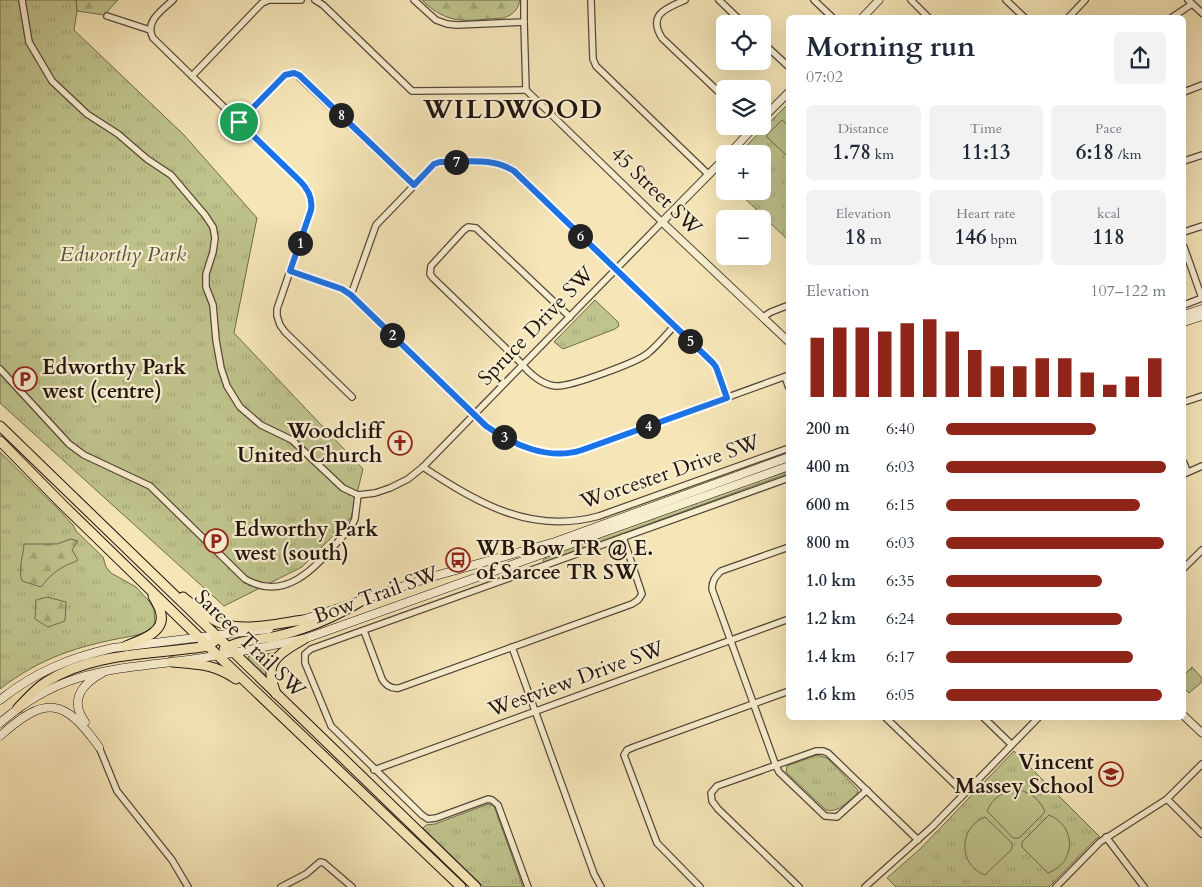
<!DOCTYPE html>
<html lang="en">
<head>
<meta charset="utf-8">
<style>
	body { margin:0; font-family:Cardo,serif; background:#f2f2f3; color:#1f2937; height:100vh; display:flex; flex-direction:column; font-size:19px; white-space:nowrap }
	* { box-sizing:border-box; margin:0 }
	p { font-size:16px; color:#747a83 }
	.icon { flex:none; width:28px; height:28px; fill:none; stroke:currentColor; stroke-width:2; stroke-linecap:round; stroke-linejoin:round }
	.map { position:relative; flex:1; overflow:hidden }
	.details { position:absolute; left:786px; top:15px; width:400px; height:705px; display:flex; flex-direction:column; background:#fff; border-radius:8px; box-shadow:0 5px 20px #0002 }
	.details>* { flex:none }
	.fabs { position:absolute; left:716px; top:15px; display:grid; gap:10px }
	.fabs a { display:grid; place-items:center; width:55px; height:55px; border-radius:8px; background:#fff; box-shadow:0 5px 20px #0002; font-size:25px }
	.pin { position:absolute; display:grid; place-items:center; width:42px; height:42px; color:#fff; margin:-21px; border:2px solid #fff; border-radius:50%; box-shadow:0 1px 5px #0007 }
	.km { position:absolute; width:25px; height:25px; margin:-12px; border-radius:50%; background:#222; color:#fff; font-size:14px; line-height:25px; text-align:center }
	.round { display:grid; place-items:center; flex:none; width:52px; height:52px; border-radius:8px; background:#f2f2f3 }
	.summary { display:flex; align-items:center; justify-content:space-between; height:85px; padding:0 20px }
	h1 { font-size:28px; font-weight:700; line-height:38px }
	.stats { display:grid; grid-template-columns:repeat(3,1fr); gap:8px; height:85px; padding:5px 20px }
	.stats div { display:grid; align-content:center; border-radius:8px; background:#f2f2f3; text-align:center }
	.stats b { font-size:21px; font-weight:700 }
	.stats small { font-size:14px; font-weight:400 }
	.stats p { font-size:14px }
	.chart { height:140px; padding:10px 20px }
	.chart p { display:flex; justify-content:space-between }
	.chart svg { width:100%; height:90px; margin-top:5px; stroke:#8f2418; stroke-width:6 }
	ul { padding:0 20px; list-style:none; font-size:16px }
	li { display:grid; grid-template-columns:80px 60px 1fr; align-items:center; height:38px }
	li i { height:12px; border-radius:6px; background:#8f2418 }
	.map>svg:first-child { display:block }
</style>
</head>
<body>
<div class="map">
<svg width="1202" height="887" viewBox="0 0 1202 887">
	<defs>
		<pattern id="grass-tufts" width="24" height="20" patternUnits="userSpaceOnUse" patternTransform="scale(1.25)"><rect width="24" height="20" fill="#bfc38c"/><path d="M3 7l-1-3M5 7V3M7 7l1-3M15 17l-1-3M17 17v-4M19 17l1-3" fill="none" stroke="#a4a778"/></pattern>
		<pattern id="forest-firs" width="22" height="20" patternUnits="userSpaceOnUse" patternTransform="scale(1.25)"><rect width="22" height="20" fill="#bfc38c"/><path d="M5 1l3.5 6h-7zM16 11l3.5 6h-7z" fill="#a4a778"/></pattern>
	</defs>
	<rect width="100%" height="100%" fill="#f5e5b7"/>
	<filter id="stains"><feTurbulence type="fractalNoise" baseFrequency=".004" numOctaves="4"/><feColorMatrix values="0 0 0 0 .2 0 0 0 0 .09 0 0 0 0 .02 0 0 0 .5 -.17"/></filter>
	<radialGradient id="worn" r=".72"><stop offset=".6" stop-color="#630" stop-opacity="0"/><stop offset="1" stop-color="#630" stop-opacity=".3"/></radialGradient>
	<!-- grass -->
	<g fill="url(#grass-tufts)" stroke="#6f6c4e">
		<polygon points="0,0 76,0 77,11 74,30 184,135 257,218 234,333 363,469 351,518 302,567 224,606 0,403"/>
		<polygon points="789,103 789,241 737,191 762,191 762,154 738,154"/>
		<polygon points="595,300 618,322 619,326 615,329 563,349 554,342"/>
		<path d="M0 452 59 510 73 525 76 531 103 557 106 567 111 573 136 587 149 601 154 609 155 624 149 632C142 633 135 636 127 637 78 646 40 658 0 689Z"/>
		<polygon points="789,471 789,473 544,562 543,560 551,554 740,486"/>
		<path d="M274 653 275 655C269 660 267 666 267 674L265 675 247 660 249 656Z"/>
		<polygon points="1192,667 1202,678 1202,682 1189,693 1184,688 1184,675"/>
		<polygon points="1014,751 1100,837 1096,839 1049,887 896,887 887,878 921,848"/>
		<path d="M817 755 827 758 858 790 857 794C847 802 839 813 826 810L786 772 787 766Z"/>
		<polygon points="488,804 494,806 523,887 484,887 423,828 426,825 435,824"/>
	</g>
	<!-- forest -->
	<g fill="url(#forest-firs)" stroke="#6f6c4e">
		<polygon points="76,0 118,0 104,15 77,11"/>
		<path d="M422 0H520C518 10 513 15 503 18 468 20 449 27 422 0Z"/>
		<path d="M71 539 78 541 72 550 78 560C73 563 68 564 63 567 54 572 47 579 41 587L22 581C18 569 23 557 24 544H57Z"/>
		<polygon points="47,597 66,602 65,621 48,627 35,619 36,600"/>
	</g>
	<!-- garden -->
	<g fill="#bfc38c" stroke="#6f6c4e">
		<polygon points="782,120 789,126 789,154 787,156 766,136"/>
		<path d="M1019 790C1032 793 1040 800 1045 812L1019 838H1013L987 811C993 797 1004 790 1019 790Z"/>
		<path d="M1049 815C1077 826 1076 863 1048 873L1022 847V842Z"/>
		<path d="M985 817 1012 843V849L985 875C958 865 958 828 985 817Z"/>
	</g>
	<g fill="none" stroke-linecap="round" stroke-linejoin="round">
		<!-- minor casing -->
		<g stroke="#544839" stroke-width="8">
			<g id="minor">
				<polyline points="22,0 29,42 52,81 87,114 118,134 147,159 171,175 205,215 213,227 215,238 213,252 206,274 206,287 213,305 216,340 221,368 227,386 240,407 261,425 292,440 343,488 358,495 375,493 390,488 408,479 423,467 662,222 526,90 524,22"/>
				<path d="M173 0C162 10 144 22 153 38L307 188 312 203 311 210 277 309V316L280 325 285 332 352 397"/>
				<polyline points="315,0 323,5 412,91 526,90"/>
				<polyline points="414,0 436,20 447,24 457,25 524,22 524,0"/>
				<polyline points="591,0 593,59 596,66 708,174"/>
				<path d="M685 0C667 8 647 14 662 38L725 98"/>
				<polyline points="719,0 744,24"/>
				<polyline points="814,0 833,18"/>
				<polyline points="911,0 929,18"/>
				<polyline points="1006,0 1025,18"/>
				<polyline points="1188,0 1202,13"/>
				<polyline points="107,16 150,30"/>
				<polyline points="1068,18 1085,0"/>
				<polyline points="1171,18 1192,4"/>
				<polyline points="762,42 789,67"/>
				<polyline points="192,76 262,3 269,0 301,0"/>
				<polyline points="1184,92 1202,85"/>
				<polyline points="239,122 285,75 296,74 414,185"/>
				<polyline points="1184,161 1202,155"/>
				<polyline points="1184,232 1202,226"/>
				<polyline points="1184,247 1202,298"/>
				<path d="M290 271 343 289 351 295 486 426C513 445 549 461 582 450L789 375"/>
				<polyline points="351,295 376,225 434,165 440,162 494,162 507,166 514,171 713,363 716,367 727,398"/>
				<polyline points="1184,305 1202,298"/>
				<path d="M570 317 476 228 468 227 464 230 431 266 430 274 433 278 519 361C528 372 541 385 556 386 570 387 635 363 647 354 657 346 666 335 674 326"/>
				<polyline points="763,317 771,312 789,305"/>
				<path d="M0 369 69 444 84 455 150 486 245 579C291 606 323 557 351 527L355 519 358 495"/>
				<polyline points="785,377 789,388"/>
				<polyline points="1184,402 1202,396"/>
				<polyline points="1184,463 1187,471"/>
				<path d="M423 467C477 503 532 535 599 516L789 448"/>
				<polyline points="1184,474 1202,466"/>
				<path d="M789 547 721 571C715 577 712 581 712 589L776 766 779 772 825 816 837 817 867 790"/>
				<polyline points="1184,568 1202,550"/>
				<path d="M364 631 382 679C386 686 391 689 399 688L632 604 638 600 642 594 623 537"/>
				<polyline points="512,647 594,874 601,887"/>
				<polyline points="886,718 964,793"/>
				<polyline points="984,718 1011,744"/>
				<polyline points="99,747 117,791 172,860 188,887"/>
				<polyline points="374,770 789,619"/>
				<polyline points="1167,799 1202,834"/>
				<polyline points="1106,837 1144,887"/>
				<polyline points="281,887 306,874 320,862 324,863 352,887"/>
				<polyline points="528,887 498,805 492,800 488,799 436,818 428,819 422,815 331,726 305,663 305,654 311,649 789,478"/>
				<polyline points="700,887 657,843 624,755 627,750 634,747 789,691"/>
				<polyline points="799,887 718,809 712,801 711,793 717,786 816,751 823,751 828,753 918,840"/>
				<polyline points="865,887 932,827 1038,718"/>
				<polyline points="1056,887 1100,842 1167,799 1202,764"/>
			</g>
		</g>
		<!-- tertiary casing -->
		<g stroke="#544839" stroke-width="9">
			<g id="tertiary">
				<polyline points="862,18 879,0"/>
				<polyline points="762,119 789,92"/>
				<polyline points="729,154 755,126"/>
				<polyline points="725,158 662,222 789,342"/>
				<polyline points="1184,716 1202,733"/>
			</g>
		</g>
		<!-- secondary casing -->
		<g stroke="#1f140f" stroke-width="9">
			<g id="secondary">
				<polyline points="1184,315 1202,309"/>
				<polyline points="1184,322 1202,316"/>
				<polyline points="299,621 428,578 555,542 789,457"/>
				<path d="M0 700C35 672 69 658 113 648L269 629"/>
				<path d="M85 722C69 700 82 684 102 673"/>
				<path d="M0 723C64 667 116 670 195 659 232 654 268 646 304 639L789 466"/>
				<path d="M0 736C46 695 64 698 99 747"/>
			</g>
		</g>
		<!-- trunk casing -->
		<g stroke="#1f140f" stroke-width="11">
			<g id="trunk">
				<polyline points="0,426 476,887"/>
				<polyline points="0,441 63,505 208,646 461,887"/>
				<path d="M183 597C194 606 206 616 218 622 244 633 277 623 304 620"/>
				<path d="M126 646C140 640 165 633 161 614 160 607 156 602 153 596"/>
				<path d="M224 649C238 640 256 640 273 637 305 630 335 617 363 600"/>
				<path d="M172 662C198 664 214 664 236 679"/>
				<path d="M276 694C274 687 270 678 271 671 272 656 292 646 304 639"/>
				<path d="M18 708C27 699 35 689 46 682 95 651 154 655 208 646L216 640V636"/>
			</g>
		</g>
		<!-- minor -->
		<use href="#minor" stroke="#f8eed0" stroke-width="5.5"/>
		<!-- tertiary -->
		<use href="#tertiary" stroke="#f8eed0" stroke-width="7"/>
		<!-- secondary -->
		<use href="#secondary" stroke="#f8eed0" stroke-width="8"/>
		<!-- trunk -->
		<use href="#trunk" stroke="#f5e5b7" stroke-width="9"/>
	</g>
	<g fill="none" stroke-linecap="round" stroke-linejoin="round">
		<!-- route casing -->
		<g stroke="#fff" stroke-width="10">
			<path id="route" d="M294 73 299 75 414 185 434 164 440 162C465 162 492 157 514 171L713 363 716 367 727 398 582 450C549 461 513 445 486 426L351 295 342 289 290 271 311 210C313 198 308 189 300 181L239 122 285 75Z"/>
		</g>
		<!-- route -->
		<use href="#route" stroke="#1a73e8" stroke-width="6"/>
	</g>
	<!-- icons -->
	<defs>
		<g id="parking-ring" transform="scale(1.25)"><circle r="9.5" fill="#f8eed0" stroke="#8f2418" stroke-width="1.5"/><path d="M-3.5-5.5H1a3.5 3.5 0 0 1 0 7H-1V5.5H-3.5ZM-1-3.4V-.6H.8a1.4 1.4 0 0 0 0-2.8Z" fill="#8f2418"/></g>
		<g id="church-ring" transform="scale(1.25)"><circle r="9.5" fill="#f8eed0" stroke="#8f2418" stroke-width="1.5"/><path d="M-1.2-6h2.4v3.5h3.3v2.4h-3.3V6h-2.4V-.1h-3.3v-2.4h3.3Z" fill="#8f2418"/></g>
		<g id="bus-ring" transform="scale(1.25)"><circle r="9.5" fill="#f8eed0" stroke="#8f2418" stroke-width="1.5"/><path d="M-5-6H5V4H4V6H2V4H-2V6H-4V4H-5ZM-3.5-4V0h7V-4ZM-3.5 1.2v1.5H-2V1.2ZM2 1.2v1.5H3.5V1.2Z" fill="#8f2418"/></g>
		<g id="school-ring" transform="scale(1.25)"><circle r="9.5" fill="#f8eed0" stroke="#8f2418" stroke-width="1.5"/><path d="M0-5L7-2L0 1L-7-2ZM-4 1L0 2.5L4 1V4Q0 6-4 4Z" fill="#8f2418"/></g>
	</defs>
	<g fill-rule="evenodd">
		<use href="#parking-ring" x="25" y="379"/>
		<use href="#church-ring" x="400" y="443"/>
		<use href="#parking-ring" x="216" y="541"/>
		<use href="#bus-ring" x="458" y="560"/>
		<use href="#school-ring" x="1111" y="774"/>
	</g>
	<g text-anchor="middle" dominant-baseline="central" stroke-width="4.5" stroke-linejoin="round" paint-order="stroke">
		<!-- street labels -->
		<g font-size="21" fill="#1f140f" stroke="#f8eed0">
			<text transform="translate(656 191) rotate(44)">45 Street SW</text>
			<text transform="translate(536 326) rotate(-46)">Spruce Drive SW</text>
			<text transform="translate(670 472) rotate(-19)">Worcester Drive SW</text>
			<text transform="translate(376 595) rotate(-20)">Bow Trail SW</text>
			<text transform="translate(250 644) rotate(44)">Sarcee Trail SW</text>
			<text transform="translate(576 679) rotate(-20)">Westview Drive SW</text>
		</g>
		<!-- park labels -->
		<g font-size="21" font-style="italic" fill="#57513b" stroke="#f8eed0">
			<text x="123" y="254">Edworthy Park</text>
		</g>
		<!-- poi labels -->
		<g font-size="21" font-weight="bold" fill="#1f140f" stroke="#f8eed0" text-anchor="start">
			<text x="42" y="367">Edworthy Park<tspan x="42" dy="24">west (centre)</tspan></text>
			<text x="382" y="431" text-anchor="end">Woodcliff<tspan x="382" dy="24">United Church</tspan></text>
			<text x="234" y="529">Edworthy Park<tspan x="234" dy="24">west (south)</tspan></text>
			<text x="476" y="548">WB Bow TR @ E.<tspan x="476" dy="24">of Sarcee TR SW</tspan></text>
			<text x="1094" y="762" text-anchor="end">Vincent<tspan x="1094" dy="24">Massey School</tspan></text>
		</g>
		<!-- district labels -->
		<g font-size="26" font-weight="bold" letter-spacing="1" fill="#1f140f" stroke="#f8eed0">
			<text x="513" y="109">WILDWOOD</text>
		</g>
	</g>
	<rect width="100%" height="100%" filter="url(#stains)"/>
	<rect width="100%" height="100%" fill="url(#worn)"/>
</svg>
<div class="fabs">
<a><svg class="icon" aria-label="locate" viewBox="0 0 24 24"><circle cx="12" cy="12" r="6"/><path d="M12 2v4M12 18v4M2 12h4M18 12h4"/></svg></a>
<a><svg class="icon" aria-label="layers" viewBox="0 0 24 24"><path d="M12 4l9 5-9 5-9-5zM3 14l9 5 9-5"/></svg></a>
<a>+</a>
<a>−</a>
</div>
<div class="pin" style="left:239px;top:122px;background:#1e9e55"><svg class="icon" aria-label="arrive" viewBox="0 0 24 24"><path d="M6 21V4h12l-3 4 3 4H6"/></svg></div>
<b class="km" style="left:300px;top:243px">1</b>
<b class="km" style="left:392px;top:335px">2</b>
<b class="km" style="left:504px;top:437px">3</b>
<b class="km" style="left:648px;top:426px">4</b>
<b class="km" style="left:690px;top:341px">5</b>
<b class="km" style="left:580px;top:236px">6</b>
<b class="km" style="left:456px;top:162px">7</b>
<b class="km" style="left:341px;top:115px">8</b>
<section class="details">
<div class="summary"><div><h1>Morning run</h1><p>07:02</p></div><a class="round"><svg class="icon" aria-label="share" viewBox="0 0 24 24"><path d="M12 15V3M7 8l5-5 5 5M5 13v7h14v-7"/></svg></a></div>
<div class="stats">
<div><p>Distance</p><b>1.78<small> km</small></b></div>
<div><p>Time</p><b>11:13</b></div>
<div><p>Pace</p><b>6:18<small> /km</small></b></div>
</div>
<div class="stats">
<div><p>Elevation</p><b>18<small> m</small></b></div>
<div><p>Heart rate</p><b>146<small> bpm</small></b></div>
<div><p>kcal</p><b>118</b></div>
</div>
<div class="chart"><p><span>Elevation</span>107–122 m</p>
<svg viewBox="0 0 160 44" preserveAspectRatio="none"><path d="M5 44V15M15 44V10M25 44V10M35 44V12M45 44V8M55 44V6M65 44V12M75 44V21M85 44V29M95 44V29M105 44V25M115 44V25M125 44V32M135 44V38M145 44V34M155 44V25"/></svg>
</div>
<ul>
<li><b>200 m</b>6:40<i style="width:68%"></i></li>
<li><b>400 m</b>6:03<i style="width:100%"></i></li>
<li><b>600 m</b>6:15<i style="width:88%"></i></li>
<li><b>800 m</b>6:03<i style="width:99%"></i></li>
<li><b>1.0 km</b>6:35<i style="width:71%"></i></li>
<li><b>1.2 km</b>6:24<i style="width:80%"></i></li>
<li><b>1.4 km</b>6:17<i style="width:85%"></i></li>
<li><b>1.6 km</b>6:05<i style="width:98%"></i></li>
</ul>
</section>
</div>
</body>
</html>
